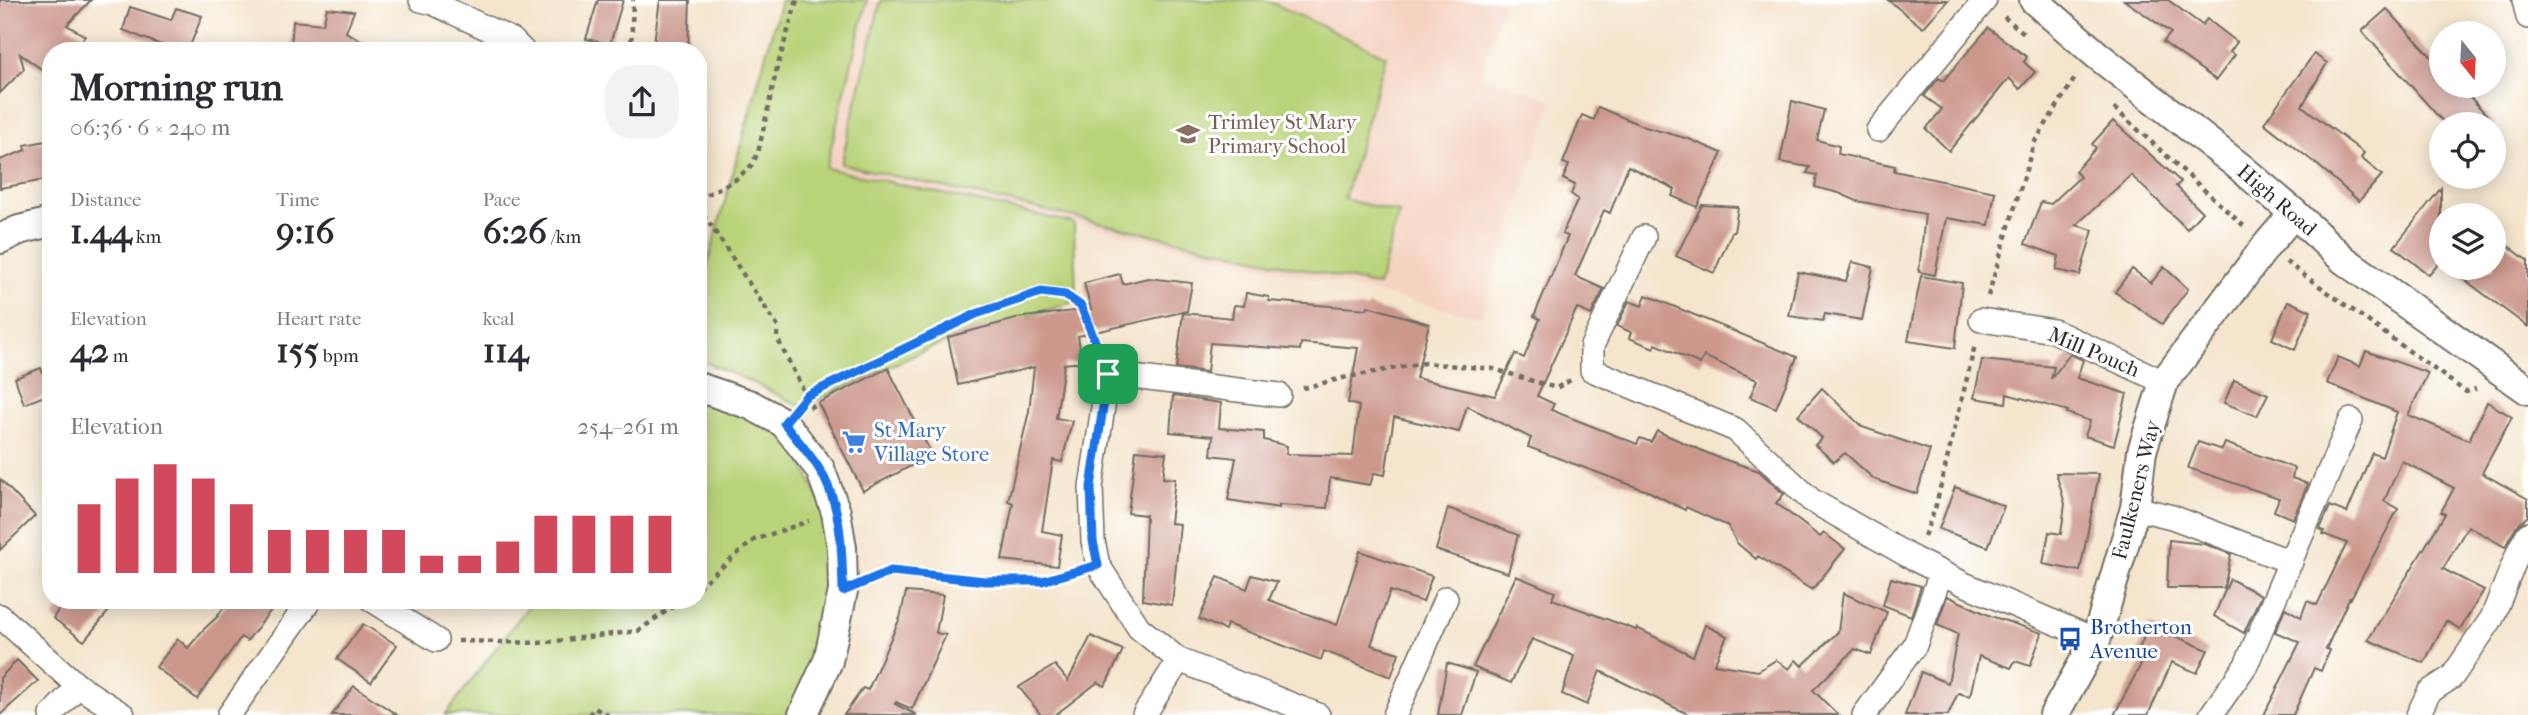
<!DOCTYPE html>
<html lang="en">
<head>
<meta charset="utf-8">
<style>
	body { margin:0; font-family:"IM FELL French Canon",serif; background:#f2f2f3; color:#2b2b33; height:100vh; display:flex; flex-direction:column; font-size:26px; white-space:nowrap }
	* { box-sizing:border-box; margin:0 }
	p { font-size:23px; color:#7c7c81 }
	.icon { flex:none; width:38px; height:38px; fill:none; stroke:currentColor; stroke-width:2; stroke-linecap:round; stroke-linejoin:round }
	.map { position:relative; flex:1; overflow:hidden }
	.side { position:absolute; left:42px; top:42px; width:665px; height:567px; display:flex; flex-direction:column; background:#fff; border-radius:28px; box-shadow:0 4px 18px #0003 }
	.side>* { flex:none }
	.needle { width:46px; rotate:162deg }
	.buttons { position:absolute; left:2429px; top:21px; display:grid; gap:14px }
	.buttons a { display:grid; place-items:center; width:77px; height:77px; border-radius:50%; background:#fff; box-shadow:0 4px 18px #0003; font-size:35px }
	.pin { position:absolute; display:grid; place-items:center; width:60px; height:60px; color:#fff; margin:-30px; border-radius:14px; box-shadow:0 4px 10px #0006 }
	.round { display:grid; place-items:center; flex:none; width:74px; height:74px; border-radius:28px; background:#f2f2f3 }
	.summary { display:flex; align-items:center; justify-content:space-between; height:119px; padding:0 28px }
	h1 { font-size:38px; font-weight:800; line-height:52px }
	.stats { display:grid; grid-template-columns:repeat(3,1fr); gap:10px; height:119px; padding:7px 28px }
	.stats div { display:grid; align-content:center }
	.stats b { font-size:35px; font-weight:800 }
	.stats small { font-size:19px; font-weight:400 }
	.stats p { font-size:19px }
	.chart { height:196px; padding:14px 28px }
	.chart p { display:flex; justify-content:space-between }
	.chart svg { width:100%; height:126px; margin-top:7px; stroke:#d1495b; stroke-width:6 }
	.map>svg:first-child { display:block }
</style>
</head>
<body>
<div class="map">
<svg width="2528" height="715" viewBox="0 0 2528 715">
	<rect width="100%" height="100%" fill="#fff"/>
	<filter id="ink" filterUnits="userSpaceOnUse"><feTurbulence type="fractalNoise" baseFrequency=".0143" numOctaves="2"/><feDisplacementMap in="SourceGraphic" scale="14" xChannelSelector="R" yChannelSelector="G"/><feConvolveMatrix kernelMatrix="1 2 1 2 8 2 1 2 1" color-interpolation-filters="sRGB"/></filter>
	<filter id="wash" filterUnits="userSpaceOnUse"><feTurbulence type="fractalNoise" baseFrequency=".00686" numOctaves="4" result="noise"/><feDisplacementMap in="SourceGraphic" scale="28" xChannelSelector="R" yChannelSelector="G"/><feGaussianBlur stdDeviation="1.57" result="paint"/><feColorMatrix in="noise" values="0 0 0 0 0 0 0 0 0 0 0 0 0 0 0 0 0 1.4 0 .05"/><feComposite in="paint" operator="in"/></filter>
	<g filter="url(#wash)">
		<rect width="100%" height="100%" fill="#f4e5cc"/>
		<!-- built -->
		<polygon fill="#f5d3c1" points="867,0 1504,0 1480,76 1553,100 1481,317 1074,223 825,168"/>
		<!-- green -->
		<g fill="#b9d378" stroke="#727f52" stroke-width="2">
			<polygon points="781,0 867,0 826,168 1074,223 1076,301 932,347 802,407 758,385 698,359 698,298"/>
			<polygon points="881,0 1266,0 1386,56 1344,199 1399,213 1378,286 841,164"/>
			<polygon points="698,387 784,423 842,548 803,715 445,715 533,600 698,600"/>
		</g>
		<g id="blocks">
			<!-- building -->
			<g fill="#cc988c">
				<polygon points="0,0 91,0 67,25 85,36 74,51 51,51 51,76 20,54 24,69 0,93"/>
				<polygon points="598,0 623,0 610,44 586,39"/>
				<polygon points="660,0 690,0 688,51 653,49"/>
				<polygon points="1888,0 1948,0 1923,28"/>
				<polygon points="2124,0 2168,0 2202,25 2207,19 2237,42 2230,52 2235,55 2216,80 2163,42 2171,33"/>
				<polygon points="130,7 171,20 176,8 202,16 188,51 185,51 161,45 123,30"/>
				<polygon points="327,8 354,11 346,32 379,51 328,51 291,47 293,21 323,24"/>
				<polygon points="2387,9 2441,67 2441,86 2460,86 2495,124 2445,124 2362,31"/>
				<polygon points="1988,28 2027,57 2024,62 2035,72 2020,89 2009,78 1949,151 1926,129 1942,109 1924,96 1939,78 1943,81"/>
				<polygon points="2314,54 2327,63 2302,106 2364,153 2361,158 2382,175 2359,201 2320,167 2264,123"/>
				<polygon points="1792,101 1824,110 1817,140 1839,146 1838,154 1895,166 1894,171 1995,192 1989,225 1946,218 1935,275 1919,272 1925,214 1857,201 1839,193 1815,187 1817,175 1807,173 1810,167 1780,162"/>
				<polygon points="1598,107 1645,127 1689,139 1722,153 1697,207 1672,196 1675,189 1628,166 1610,213 1604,210 1575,276 1604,289 1591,315 1577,308 1537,396 1554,404 1551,410 1637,444 1640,438 1651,442 1657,431 1714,456 1759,471 1784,494 1776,503 1820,537 1824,533 1845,549 1812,590 1758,556 1756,559 1737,543 1728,526 1686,507 1685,510 1650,492 1528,447 1531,438 1467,406 1459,432 1394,417 1385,475 1374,473 1370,485 1330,478 1327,508 1279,505 1279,508 1228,500 1236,458 1211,455 1213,436 1170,432 1173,396 1221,403 1219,428 1264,432 1264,440 1287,446 1286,454 1353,456 1359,406 1348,403 1358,348 1301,343 1300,350 1210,343 1207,372 1176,368 1183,313 1232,318 1234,305 1244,306 1246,293 1269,297 1269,301 1367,309 1368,306 1429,324 1416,378 1495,396 1515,354 1524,358 1540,319 1534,316 1568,236 1562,234 1578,199 1571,194 1575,185 1563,179 1569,165 1563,163 1582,115 1594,120"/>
				<polygon points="2113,121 2181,182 2176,186 2202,212 2187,229 2131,175 2076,225 2093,230 2080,275 2056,270 2059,256 2025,244 2041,202 2051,204 2080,177 2075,171 2096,148 2092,144"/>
				<polygon points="51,140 51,179 0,188 0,160 26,150 25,145"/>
				<polygon points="2441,188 2441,261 2429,275 2394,247"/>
				<polygon points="1702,205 1738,207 1734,232 1732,232 1714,273 1676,256"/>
				<polygon points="2494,235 2528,261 2528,327 2449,268 2494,268"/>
				<polygon points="1852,262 1873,267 1862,320 1825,314 1823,321 1789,316 1798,272 1846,281"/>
				<polygon points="2164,267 2188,289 2162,324 2115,292 2132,269 2151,283"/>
				<polygon points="1120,274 1123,284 1148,278 1192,283 1187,311 1078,336 1082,362 1064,364 1056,418 1072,421 1062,462 1053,460 1042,531 1062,535 1057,566 1002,560 1013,503 1008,501 1029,411 1034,367 958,385 948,337 1016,319 1016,318 1091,309 1084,283"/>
				<polygon points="1921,276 1962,283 1955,348 1908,341"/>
				<polygon points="1646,295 1797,357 1776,408 1750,397 1757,380 1704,356 1700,364 1656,344 1654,348 1629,338 1631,332 1617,326 1629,301 1642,306"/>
				<polygon points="2288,301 2311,311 2295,350 2272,339"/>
				<polygon points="2366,351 2428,373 2408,415 2469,440 2487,402 2512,417 2482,473 2528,499 2528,516 2516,527 2505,547 2468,526 2443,569 2484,590 2460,629 2446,621 2424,663 2368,640 2445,514 2441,512 2454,488 2402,461 2384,501 2398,509 2350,600 2350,596 2326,649 2329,650 2321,671 2314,668 2293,715 2264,715 2300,642 2275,632 2285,608 2301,617 2307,601 2317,605 2347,543 2323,534 2324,531 2320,529 2330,506 2347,513 2372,453 2382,457 2397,412 2327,383 2338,357 2360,366"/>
				<polygon points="2070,354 2083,360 2077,378 2127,394 2114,445 2085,436 2090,421 2067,413 2068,411 2007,394 2006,403 1974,398 1982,360 2054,367 2051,379"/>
				<polygon points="41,368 50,394 24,404 15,378"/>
				<polygon points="888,368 932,455 863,491 818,403"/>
				<polygon points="2234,380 2268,394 2257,416 2224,403"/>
				<polygon points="1822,388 1862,427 1930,450 1917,494 1874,479 1845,453 1834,462 1815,445 1822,438 1798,415"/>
				<polygon points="2198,442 2222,450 2225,443 2294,468 2292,478 2308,484 2293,519 2274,511 2279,498 2188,468"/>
				<polygon points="1136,450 1166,453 1163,478 1175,479 1170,523 1180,524 1172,605 1143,600 1146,515 1128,513"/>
				<polygon points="2056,473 2099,474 2080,571 2043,564 2049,532 2061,534 2065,504"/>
				<polygon points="0,479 35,516 0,550"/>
				<polygon points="1955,487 2004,506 1988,547 1939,529"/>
				<polygon points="1448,508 1518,535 1508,573 1436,550"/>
				<polygon points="2169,540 2204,544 2231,554 2224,588 2167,588"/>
				<polygon points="1360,551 1432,576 1423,602 1390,591 1371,645 1399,653 1391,677 1324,651 1321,660 1227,624 1225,630 1199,619 1218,577 1247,589 1252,575 1277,582 1269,600 1337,625"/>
				<polygon points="1516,576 1555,592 1552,599 1636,630 1637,628 1693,656 1705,625 1727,636 1714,664 1758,671 1776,660 1789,669 1796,660 1802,666 1838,632 1843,593 1887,612 1871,655 1855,649 1813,690 1838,715 1690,715 1600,671 1587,705 1562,694 1574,656 1532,639 1511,683 1473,667"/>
				<polygon points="1891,578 1921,586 1911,616 1883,605"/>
				<polygon points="2230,579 2261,595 2244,633 2214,616"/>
				<polygon points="906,592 943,595 936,633 946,635 912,709 896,702 895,704 917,715 844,715 863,688 868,690 900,618"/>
				<polygon points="1947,596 1991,616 2042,633 2030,666 2015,661 2011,668 1979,656 1970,696 1958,693 1948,715 1905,715 1921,672 1948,683 1958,634 1937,625"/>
				<polygon points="65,600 118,600 84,641 53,618"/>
				<polygon points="229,600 279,600 247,641 241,637 197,699 156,667 178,639 188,648 203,630 217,617"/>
				<polygon points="363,624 397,645 371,682 337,659"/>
				<polygon points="2149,625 2208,650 2197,673 2172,662 2148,715 2114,715 2146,655 2138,651"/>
				<polygon points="1091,636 1123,650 1105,686 1098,682 1055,715 1041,715 1019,687 1055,665 1068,681"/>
				<polygon points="17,660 38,681 0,715 0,678"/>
				<polygon points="1447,663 1476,672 1462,715 1438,715"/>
				<polygon points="354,686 397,715 332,715"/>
			</g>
		</g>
	</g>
	<g filter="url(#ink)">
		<use href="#blocks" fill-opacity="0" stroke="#716c63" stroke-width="2"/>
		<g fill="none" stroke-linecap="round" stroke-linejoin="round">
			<!-- minor casing -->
			<g stroke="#716c63" stroke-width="26">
				<g id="minor">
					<polyline points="421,0 433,3 512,40 523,51"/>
					<polyline points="2524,0 2528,17"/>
					<polyline points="1878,130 1985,0"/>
					<polyline points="1644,237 1592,346 1592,370 1736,430 1811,500 1914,559 1964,584 2096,640"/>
					<polyline points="1981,320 2054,331 2164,382"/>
					<polyline points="1279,395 1108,374 1091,487 1093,541 1098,565 1139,628 1179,660 1318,715"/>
					<polyline points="2135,508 2172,517 2291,562"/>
					<polyline points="372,600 436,640"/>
					<polyline points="0,616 78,686 123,715"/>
					<polyline points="51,715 78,686"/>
					<polyline points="229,715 310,600"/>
					<polyline points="1144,715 1179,660"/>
					<polyline points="1395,715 1446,598"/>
					<polyline points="1864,715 1915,645 1941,573"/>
					<polyline points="2211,715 2246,665 2351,420"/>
					<polyline points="2418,715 2429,692 2452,677 2492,618 2520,548 2528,534"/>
				</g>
			</g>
			<!-- tertiary casing -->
			<g stroke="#716c63" stroke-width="32">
				<g id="tertiary">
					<polyline points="2034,0 2097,55 2240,167 2294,213 2344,260 2528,390"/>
					<polyline points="0,239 19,230 51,222"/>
					<polyline points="698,387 751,405 784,423 820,469 836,512 842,548 843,591 828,661 803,715"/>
					<polyline points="2054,715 2096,640 2135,508 2142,451 2164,382 2266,246 2294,213"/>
				</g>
			</g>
			<!-- path -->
			<g stroke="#716c63" stroke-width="4.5" stroke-dasharray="5 5" stroke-linecap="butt">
				<polyline points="2004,17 2024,33"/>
				<polyline points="631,51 633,0"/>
				<polyline points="2114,108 2245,227"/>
				<polyline points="698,199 735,180 751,166 758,153 777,68 797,0"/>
				<polyline points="698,206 778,327 777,338 815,413"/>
				<polyline points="2286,262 2466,392 2476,389"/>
				<polyline points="1988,296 2034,143 2077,75"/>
				<polyline points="1303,388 1347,377 1424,363 1494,369 1556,388 1571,380"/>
				<polyline points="800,404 806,396 976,314 1041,293 1065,295 1081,306 1098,351"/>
				<polyline points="1924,536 1935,509 1975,345"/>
				<polyline points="869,580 891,571 985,581 1042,581 1073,572"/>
				<polyline points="698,587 754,540 809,521"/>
				<polyline points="458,641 539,643 638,631 682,600"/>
				<polyline points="589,715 594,708 608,715"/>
			</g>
			<!-- minor -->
			<use href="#minor" stroke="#fff" stroke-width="23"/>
			<!-- tertiary -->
			<use href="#tertiary" stroke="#fff" stroke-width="28"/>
		</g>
	</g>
	<g fill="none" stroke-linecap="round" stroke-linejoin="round" filter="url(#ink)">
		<!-- route casing -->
		<g stroke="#fff" stroke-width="14">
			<path id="route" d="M1041 292 1065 295 1081 306 1108 374 1091 487 1093 541 1098 565 1042 581H985L891 571 843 591C842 550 842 503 818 467 808 452 795 437 784 423L806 396 976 314Z"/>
		</g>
		<!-- route -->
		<use href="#route" stroke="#1a73e8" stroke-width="9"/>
	</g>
	<!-- icons -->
	<defs>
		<g id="school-bare" transform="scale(1.89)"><path d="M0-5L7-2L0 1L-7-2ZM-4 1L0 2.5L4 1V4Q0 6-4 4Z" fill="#8d6e63" stroke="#fff" stroke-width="2.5" paint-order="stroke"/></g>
		<g id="supermarket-bare" transform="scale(1.89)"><path d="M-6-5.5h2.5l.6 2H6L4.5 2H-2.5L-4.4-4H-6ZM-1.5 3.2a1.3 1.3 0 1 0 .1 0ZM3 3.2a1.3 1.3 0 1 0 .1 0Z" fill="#3f7fe0" stroke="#fff" stroke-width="2.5" paint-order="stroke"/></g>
		<g id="bus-bare" transform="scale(1.89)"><path d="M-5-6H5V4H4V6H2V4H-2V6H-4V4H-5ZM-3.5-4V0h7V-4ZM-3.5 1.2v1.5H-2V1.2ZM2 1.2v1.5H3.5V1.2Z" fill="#1a4fb4" stroke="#fff" stroke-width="2.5" paint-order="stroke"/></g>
	</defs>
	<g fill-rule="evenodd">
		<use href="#school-bare" x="1188" y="134"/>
		<use href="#supermarket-bare" x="854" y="442"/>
		<use href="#bus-bare" x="2070" y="639"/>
	</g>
	<g text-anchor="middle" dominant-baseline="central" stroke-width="6" stroke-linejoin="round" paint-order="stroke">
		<!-- education labels -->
		<g font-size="21" fill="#785e54" stroke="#fff" text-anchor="start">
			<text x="1208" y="122">Trimley St Mary<tspan x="1208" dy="24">Primary School</tspan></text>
		</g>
		<!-- street labels -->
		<g font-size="21" fill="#2b2b2b" stroke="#fff">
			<text transform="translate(2277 200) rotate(41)">High Road</text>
			<text transform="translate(2094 352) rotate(23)">Mill Pouch</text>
			<text transform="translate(2136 490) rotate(-76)">Faulkeners Way</text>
		</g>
		<!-- shop labels -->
		<g font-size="21" fill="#366cbe" stroke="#fff" text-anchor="start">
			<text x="874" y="430">St Mary<tspan x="874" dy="24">Village Store</tspan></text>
		</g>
		<!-- transit labels -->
		<g font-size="21" fill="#164399" stroke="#fff" text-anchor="start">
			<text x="2090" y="627">Brotherton<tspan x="2090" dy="24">Avenue</tspan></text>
		</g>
	</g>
</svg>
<div class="buttons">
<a><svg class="needle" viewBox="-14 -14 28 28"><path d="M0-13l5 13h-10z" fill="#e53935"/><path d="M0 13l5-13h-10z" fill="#7c7c81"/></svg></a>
<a><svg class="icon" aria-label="locate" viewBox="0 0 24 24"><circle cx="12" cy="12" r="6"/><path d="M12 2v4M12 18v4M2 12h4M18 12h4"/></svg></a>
<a><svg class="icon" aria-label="layers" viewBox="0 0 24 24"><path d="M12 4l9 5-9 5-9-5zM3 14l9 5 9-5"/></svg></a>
</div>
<div class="pin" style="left:1108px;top:374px;background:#1e9e55"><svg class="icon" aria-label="arrive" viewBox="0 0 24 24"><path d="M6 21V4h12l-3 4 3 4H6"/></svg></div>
<section class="side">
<div class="summary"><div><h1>Morning run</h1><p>06:36 · 6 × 240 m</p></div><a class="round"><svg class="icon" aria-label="share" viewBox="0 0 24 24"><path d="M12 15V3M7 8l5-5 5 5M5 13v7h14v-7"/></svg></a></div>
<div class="stats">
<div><p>Distance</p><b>1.44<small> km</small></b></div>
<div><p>Time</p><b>9:16</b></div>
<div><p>Pace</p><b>6:26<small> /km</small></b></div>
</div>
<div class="stats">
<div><p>Elevation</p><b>42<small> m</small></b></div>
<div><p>Heart rate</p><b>155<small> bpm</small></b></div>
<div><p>kcal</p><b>114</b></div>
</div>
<div class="chart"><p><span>Elevation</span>254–261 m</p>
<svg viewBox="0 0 160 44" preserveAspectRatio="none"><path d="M5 44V20M15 44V11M25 44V6M35 44V11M45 44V20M55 44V29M65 44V29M75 44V29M85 44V29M95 44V38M105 44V38M115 44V33M125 44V24M135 44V24M145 44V24M155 44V24"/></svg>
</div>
</section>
</div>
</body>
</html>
